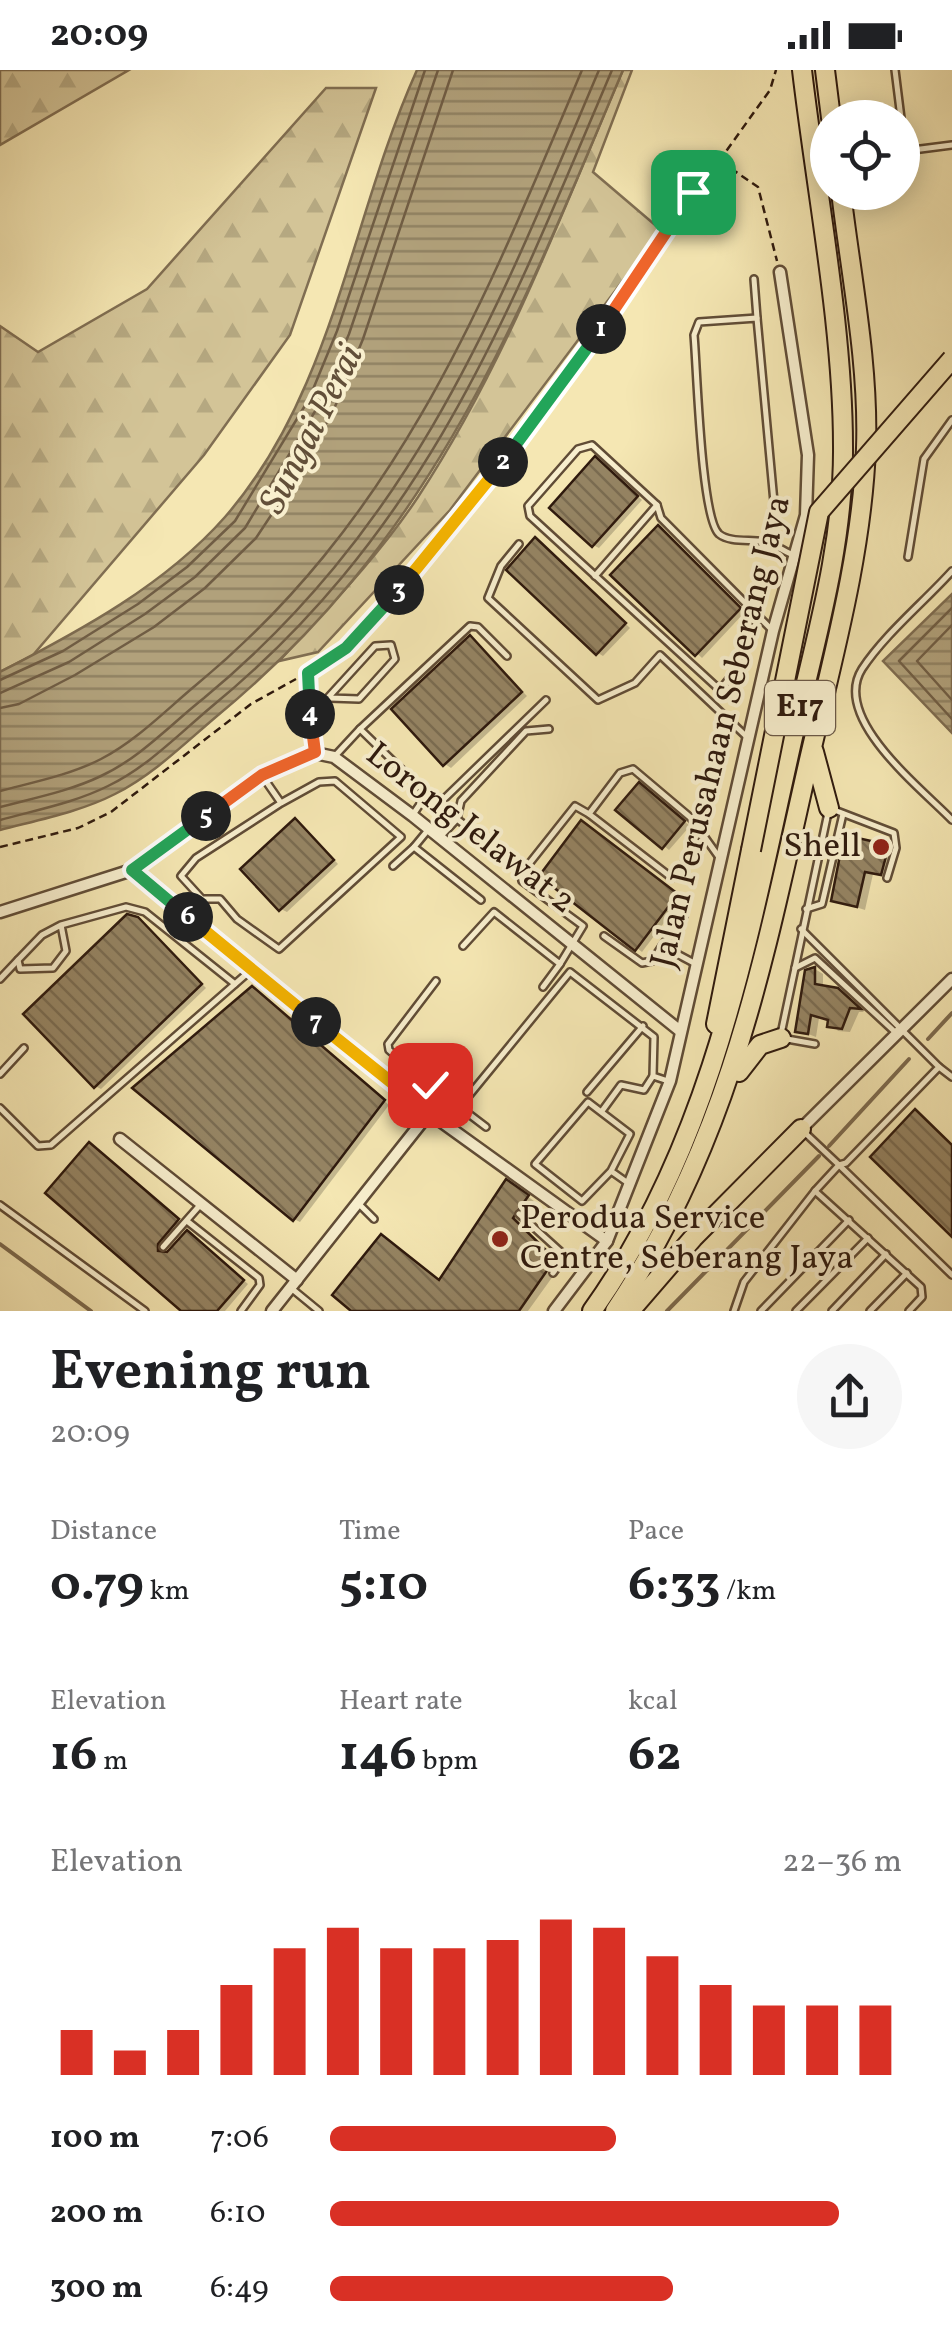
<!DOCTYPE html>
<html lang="en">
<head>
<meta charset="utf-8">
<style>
	body { margin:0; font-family:Vollkorn,serif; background:#f6f6f6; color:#202124; height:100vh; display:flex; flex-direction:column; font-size:38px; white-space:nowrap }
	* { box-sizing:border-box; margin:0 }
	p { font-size:32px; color:#757577 }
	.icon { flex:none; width:55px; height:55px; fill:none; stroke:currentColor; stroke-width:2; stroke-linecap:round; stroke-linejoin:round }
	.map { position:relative; height:1241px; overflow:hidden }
	.drawer { display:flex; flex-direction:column; background:#fff; flex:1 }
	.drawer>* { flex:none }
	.buttons { position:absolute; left:810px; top:30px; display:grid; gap:20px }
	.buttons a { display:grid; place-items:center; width:110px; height:110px; border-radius:50%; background:#fff; box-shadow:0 5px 25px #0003; font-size:50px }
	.pin { position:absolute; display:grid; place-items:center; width:85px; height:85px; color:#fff; margin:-42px; border-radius:20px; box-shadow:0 5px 15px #0006 }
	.km { position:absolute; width:50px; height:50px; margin:-25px; border-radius:50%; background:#222; color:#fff; font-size:28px; line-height:50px; text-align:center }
	.round { display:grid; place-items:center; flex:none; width:105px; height:105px; border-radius:52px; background:#f6f6f6 }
	.head { display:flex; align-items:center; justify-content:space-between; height:170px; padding:0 50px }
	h1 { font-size:55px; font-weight:700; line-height:75px }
	.metrics { display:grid; grid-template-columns:repeat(3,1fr); gap:15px; height:170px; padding:10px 50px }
	.metrics div { display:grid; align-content:center }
	.metrics b { font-size:50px; font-weight:700 }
	.metrics small { font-size:28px; font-weight:400 }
	.metrics p { font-size:28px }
	.chart { height:280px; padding:20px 50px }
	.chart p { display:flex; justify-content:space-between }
	.chart svg { width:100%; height:180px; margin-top:10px; stroke:#d93025; stroke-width:6 }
	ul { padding:0 50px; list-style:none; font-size:32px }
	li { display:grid; grid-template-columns:160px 120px 1fr; align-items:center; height:75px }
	li i { height:25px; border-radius:12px; background:#d93025 }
	.status { display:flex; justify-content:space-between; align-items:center; height:70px; padding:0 50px; background:#fff; direction:ltr }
	.status svg { height:28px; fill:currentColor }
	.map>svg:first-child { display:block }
</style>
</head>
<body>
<div class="status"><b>20:09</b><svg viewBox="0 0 49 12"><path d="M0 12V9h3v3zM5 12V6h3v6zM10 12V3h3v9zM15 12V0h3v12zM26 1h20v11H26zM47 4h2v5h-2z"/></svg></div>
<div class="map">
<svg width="952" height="1241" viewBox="0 0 952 1241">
	<defs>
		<pattern id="forest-firs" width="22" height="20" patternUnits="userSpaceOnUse" patternTransform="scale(2.5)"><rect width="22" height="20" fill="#d3c497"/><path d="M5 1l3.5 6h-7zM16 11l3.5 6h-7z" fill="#b5a881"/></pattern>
		<pattern id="water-rules" width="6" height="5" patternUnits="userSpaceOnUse" patternTransform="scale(2.5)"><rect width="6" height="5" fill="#b1a17b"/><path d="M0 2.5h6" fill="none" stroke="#908263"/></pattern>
		<pattern id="building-back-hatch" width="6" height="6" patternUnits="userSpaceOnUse" patternTransform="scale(2.5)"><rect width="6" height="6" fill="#958463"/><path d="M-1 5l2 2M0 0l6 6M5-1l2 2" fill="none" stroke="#7a6b50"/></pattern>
	</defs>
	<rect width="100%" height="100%" fill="#f5e7b3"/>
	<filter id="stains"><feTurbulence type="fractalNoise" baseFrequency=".002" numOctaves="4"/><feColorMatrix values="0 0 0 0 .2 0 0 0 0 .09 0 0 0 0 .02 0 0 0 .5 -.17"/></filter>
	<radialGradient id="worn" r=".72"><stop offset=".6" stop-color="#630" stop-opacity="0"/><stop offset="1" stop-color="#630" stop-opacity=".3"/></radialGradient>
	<!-- forest -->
	<g fill="url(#forest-firs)" stroke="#806e52" stroke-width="2.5">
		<polygon points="0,0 129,0 0,75"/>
		<path d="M623 0H632L593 102 661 160 450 440 318 582 279 591C326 540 379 486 418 427 505 295 561 145 623 0Z"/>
		<polygon points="326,18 376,18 290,265 204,385 33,585 0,602 0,256 38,282 147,219"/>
	</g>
	<!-- water -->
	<g fill="url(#water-rules)" stroke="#7d6b4f" stroke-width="2.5">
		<path d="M417 0H623C517 251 435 466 217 646 185 673 153 705 115 724 80 742 38 750 0 760V602C80 561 165 515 225 447 334 322 351 146 417 0Z"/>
		<polygon points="952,524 952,663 883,591"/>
	</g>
	<!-- shadow -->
	<g fill="#0003">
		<polygon points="601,393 642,430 599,478 593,475"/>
		<polygon points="664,461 745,542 702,588 614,505"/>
		<polygon points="541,473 630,558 603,586 598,583"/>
		<polygon points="470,568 527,626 451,698 445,694"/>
		<polygon points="645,718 690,756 669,780 619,739"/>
		<polygon points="301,755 338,794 287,842 281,839"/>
		<polygon points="588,756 682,829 642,882 637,878"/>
		<polygon points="888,778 896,782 890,808 873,804 865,840 834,830"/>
		<polygon points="137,849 206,918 101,1019 95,1016"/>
		<polygon points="815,899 823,904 823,918 846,925 864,942 859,942 850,962 838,961 830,951 819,948 816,967 798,960"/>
		<polygon points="259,923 389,1035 300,1152 294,1149"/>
		<polygon points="96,1078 183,1154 163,1177 163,1184 193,1166 248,1214 225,1241 185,1241"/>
		<polygon points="513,1116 534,1131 518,1153 561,1195 528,1241 355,1241 441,1212"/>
	</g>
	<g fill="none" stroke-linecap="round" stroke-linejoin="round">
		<!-- shore -->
		<g stroke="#705d44" stroke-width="2.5">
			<polyline points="952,538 899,591 952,649"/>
			<polyline points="952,555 917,591 952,630"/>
			<polyline points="0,610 63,581 138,534 187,497 235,451 309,329 337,261 425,0"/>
			<polyline points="0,623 69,592 145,544 195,507 245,458 320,333 349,264 438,0"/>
			<polyline points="0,638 19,634 75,605 154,557 205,518 256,468 303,397 334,339 363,269 453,0"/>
			<path d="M0 721C34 712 70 705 101 689 136 671 166 640 196 615 399 447 483 235 582 0"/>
			<path d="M0 737C34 728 70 721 101 706 140 688 171 654 204 628 415 453 496 243 599 0"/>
			<path d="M0 750C36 740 74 733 108 716 146 698 178 665 210 638 426 461 507 248 612 0"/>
		</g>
		<!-- stream -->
		<g stroke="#7d6b4f" stroke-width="4">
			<polyline points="928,969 952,943"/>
			<polyline points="829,1076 909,989"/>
			<polyline points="0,1174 91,1241"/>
			<polyline points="667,1241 819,1086"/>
		</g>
	</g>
	<!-- building -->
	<g fill="url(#building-back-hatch)" stroke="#2e190d" stroke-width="2.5">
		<polygon points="595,386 638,426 592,477 549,438"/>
		<polygon points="658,455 741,538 695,586 610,505"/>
		<polygon points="535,467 626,553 596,585 506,500"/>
		<polygon points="470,565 522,622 443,696 391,639"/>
		<polygon points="639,712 685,751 662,779 615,740"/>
		<polygon points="295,748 334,790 279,841 240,799"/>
		<polygon points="581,750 678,824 635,881 539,806"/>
		<polygon points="844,765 889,775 881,805 865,802 857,837 831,831"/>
		<polygon points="127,844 138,847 202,914 94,1018 23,944"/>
		<polygon points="815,897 815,914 838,918 861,939 850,938 842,959 827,957 828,950 811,945 808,964 795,962 805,900"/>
		<polygon points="252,916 385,1030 293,1151 132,1018"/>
		<polygon points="915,1039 952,1075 952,1167 870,1087"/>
		<polygon points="89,1072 179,1149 158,1174 158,1181 167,1182 187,1160 244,1210 217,1241 181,1241 45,1123"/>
		<polygon points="506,1109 529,1125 513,1148 555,1189 519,1241 351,1241 332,1225 381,1164 439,1210"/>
	</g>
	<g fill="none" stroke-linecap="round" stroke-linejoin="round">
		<!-- service casing -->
		<g stroke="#604c36" stroke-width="10">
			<g id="service">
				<polyline points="895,0 901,48"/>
				<polyline points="902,63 905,81 952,75"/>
				<polyline points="754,209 757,248"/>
				<path d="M767 472 774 432 757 248 699 252 694 265C697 298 701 448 719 464 730 473 751 469 765 472 774 474 784 481 793 485"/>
				<polyline points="519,474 501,496 488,528 598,630 635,613 660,585 748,668"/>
				<polyline points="908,487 924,389 952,350"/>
				<path d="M952 501C924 532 885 564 862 599 831 648 921 718 952 750"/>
				<polyline points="595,506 657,435"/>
				<polyline points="752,541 736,600 720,620 530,446 528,436 578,379 592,375 657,435 661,448 772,560"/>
				<polyline points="314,643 375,576 391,575 395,589 359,629 330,628"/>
				<polyline points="335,686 360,659"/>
				<polyline points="263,707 281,733 196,788 181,806 202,829 220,829 237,849 279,879 401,767 335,711 319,712 281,733"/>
				<polyline points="427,724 444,729 546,630"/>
				<polyline points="414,743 427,724 360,659 470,556 478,557 507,586"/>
				<polyline points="457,749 515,794"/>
				<polyline points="428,760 414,777 481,830"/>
				<polyline points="441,766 457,749 461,731 526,661 549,659"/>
				<polyline points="703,769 672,808 589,744 620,703 633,699 691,748 721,790"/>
				<polyline points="393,796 414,777"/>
				<polyline points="806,839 822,834 843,744"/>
				<polyline points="61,855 66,881 53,898 20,899 18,890 42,865 61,855 126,837 145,842 235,914"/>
				<polyline points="801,859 939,997 846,1093 839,1095 802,1060"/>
				<polyline points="604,866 642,893 652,891 662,876 694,893"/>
				<polyline points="463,876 494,842 560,894 583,856 522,811 521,804 575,736 589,744"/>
				<polyline points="662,876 684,846"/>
				<polyline points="795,898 815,888 895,962"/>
				<polyline points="0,909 18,890"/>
				<polyline points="543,917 560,894"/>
				<polyline points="781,964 829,738 894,763 896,778 887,808"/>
				<polyline points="787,969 815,974"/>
				<polyline points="939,997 952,1007"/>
				<polyline points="0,1004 24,978"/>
				<polyline points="430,1015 389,980 388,974 436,911"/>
				<polyline points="587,1022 643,956"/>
				<polyline points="416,1031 430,1015 449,1030 457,1028"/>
				<polyline points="0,1038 38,1076 51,1075 251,900"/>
				<polyline points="602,1041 621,1015 644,1020 653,1006"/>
				<polyline points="486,1057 461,1038 462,1034 570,902 654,967 653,1006 668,1011"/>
				<polyline points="611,1101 630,1064 588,1032 535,1094 582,1131 611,1101 628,1113"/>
				<polyline points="358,1133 374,1149"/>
				<polyline points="0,1135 145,1241"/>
				<polyline points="519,1144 583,1202"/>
				<polyline points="187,1151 259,1208 260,1215 241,1241"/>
				<polyline points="163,1177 201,1134"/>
				<polyline points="553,1203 564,1188"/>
				<polyline points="291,1218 319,1241"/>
				<polyline points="734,1241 744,1212 815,1121"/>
				<polyline points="761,1241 849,1150"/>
				<polyline points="796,1241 868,1168"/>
				<polyline points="832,1241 886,1184"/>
				<polyline points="870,1241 907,1203"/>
				<polyline points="909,1241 922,1227 921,1217 815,1121 839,1095 952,1205"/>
			</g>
		</g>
		<!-- minor casing -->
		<g stroke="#604c36" stroke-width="15">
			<g id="minor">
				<polyline points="308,603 315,683"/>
				<polyline points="132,800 432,1045 607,1171"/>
				<polyline points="0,842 132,800 262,705 315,683 334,687 413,746 679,960"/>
				<polyline points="801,1059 952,909"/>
				<polyline points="120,1069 297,1210"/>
				<polyline points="272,1241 429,1043"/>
				<polyline points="554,1241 607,1171 670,1011 773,561 806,445 808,385 780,202"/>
			</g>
		</g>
		<!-- motorway casing -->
		<g stroke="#2e190d" stroke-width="22">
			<g id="motorway">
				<polyline points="825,0 831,48"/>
				<polyline points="814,682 829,738"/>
				<polyline points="716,954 751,780"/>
				<polyline points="739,1002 760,975 781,968"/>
				<path d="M592 1241C714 1070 748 867 793 667 815 571 844 475 843 376 843 257 816 120 802 0"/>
				<path d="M615 1241C731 1068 764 888 809 690 833 587 862 483 866 378 869 294 851 206 841 122"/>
				<polyline points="630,1241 693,1168 801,1059"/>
			</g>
		</g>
		<!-- path -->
		<g stroke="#2e190d" stroke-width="2.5" stroke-dasharray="8 5" stroke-linecap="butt">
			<polyline points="720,91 758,117 777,191"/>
			<path d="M316 598 346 578 374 549C519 381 641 199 770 20L776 0"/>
			<polyline points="0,777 78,758 111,742 251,634 296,609"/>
		</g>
		<!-- service -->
		<use href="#service" stroke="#f8efce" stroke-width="5"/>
		<!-- minor -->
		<use href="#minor" stroke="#f8efce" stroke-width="10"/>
		<!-- motorway -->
		<use href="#motorway" stroke="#f5e7b3" stroke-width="18"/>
		<!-- motorway-bridge casing -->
		<g stroke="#2e190d" stroke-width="22" stroke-linecap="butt">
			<polyline id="motorway-bridge" points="751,780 819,442 952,289"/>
		</g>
		<!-- motorway-bridge -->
		<use href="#motorway-bridge" stroke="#f5e7b3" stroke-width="18"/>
	</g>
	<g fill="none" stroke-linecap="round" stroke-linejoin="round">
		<!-- split-1 casing -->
		<g stroke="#fff" stroke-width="20">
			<polyline id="split-1" points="601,259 693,122"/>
		</g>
		<!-- split-2 casing -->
		<g stroke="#fff" stroke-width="20">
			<polyline id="split-2" points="503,392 601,259"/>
		</g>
		<!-- split-3 casing -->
		<g stroke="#fff" stroke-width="20">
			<polyline id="split-3" points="399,520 503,392"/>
		</g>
		<!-- split-4 casing -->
		<g stroke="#fff" stroke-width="20">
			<polyline id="split-4" points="310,644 308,603 346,578 399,520"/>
		</g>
		<!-- split-5 casing -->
		<g stroke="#fff" stroke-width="20">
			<polyline id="split-5" points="206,746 262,705 315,682 310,644"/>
		</g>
		<!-- split-6 casing -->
		<g stroke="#fff" stroke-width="20">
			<polyline id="split-6" points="188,847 132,800 206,746"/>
		</g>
		<!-- split-7 casing -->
		<g stroke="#fff" stroke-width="20">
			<polyline id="split-7" points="188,847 316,952"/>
		</g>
		<!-- split-8 casing -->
		<g stroke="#fff" stroke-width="20">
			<polyline id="split-8" points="316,952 416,1032 430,1015"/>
		</g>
		<!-- split-1 -->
		<use href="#split-1" stroke="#f0652b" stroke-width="12"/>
		<!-- split-2 -->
		<use href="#split-2" stroke="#22a559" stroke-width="12"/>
		<!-- split-3 -->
		<use href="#split-3" stroke="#f5b400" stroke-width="12"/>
		<!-- split-4 -->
		<use href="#split-4" stroke="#22a559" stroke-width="12"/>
		<!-- split-5 -->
		<use href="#split-5" stroke="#f0652b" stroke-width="12"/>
		<!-- split-6 -->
		<use href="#split-6" stroke="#22a559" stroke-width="12"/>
		<!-- split-7 -->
		<use href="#split-7" stroke="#f5b400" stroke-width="12"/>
		<!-- split-8 -->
		<use href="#split-8" stroke="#f5b400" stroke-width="12"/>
	</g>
	<!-- markers -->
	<g fill="#8f2418" stroke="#f8efce" stroke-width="4">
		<circle cx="881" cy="777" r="10"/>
		<circle cx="500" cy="1169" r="10"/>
	</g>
	<g text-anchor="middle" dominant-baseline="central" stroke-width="8" stroke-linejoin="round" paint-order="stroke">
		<!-- shield labels -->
		<rect fill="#f8efce" stroke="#6b5947" stroke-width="2.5" x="765" y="611" width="70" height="54" rx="8"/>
		<g font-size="32" font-weight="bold" fill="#2e190d">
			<text x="800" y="638">E17</text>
		</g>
		<!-- street labels -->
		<g font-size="35" fill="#2e190d" stroke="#f8efce">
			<text transform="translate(722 662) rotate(-76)">Jalan Perusahaan Seberang Jaya</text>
			<text transform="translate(470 759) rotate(38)">Lorong Jelawat 2</text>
		</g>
		<!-- poi labels -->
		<g font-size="35" fill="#2e190d" stroke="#f8efce" text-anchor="end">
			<text x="861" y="777">Shell</text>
			<text x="520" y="1149" text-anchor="start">Perodua Service<tspan x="520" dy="40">Centre, Seberang Jaya</tspan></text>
		</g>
		<!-- water labels -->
		<g font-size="38" font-style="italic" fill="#624f39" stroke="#f8efce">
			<text transform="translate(313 360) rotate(-63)">Sungai Perai</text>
		</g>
	</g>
	<rect width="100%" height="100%" filter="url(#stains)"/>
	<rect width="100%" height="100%" fill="url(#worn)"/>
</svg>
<div class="buttons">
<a><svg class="icon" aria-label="locate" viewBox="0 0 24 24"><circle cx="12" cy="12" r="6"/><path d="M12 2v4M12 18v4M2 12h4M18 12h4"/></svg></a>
</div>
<div class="pin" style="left:693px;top:122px;background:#1e9e55"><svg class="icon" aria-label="arrive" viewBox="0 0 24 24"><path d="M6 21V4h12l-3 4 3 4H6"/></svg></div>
<div class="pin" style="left:430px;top:1015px;background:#d93025"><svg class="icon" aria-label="check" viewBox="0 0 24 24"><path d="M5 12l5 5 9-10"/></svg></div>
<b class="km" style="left:601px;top:259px">1</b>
<b class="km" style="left:503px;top:392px">2</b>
<b class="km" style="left:399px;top:520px">3</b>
<b class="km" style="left:310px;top:644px">4</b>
<b class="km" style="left:206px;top:746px">5</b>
<b class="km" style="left:188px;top:847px">6</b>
<b class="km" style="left:316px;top:952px">7</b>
</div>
<section class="drawer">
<div class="head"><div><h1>Evening run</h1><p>20:09</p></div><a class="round"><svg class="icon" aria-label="share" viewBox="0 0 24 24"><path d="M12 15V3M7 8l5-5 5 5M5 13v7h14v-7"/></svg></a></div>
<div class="metrics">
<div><p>Distance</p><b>0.79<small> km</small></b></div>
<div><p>Time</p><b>5:10</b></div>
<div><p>Pace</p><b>6:33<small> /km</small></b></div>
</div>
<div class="metrics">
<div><p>Elevation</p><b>16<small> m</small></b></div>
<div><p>Heart rate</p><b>146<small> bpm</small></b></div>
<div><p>kcal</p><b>62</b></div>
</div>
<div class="chart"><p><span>Elevation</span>22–36 m</p>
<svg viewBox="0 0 160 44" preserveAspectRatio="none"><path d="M5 44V33M15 44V38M25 44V33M35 44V22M45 44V13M55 44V8M65 44V13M75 44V13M85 44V11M95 44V6M105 44V8M115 44V15M125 44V22M135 44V27M145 44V27M155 44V27"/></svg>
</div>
<ul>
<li><b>100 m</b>7:06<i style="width:50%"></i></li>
<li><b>200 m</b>6:10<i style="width:89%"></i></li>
<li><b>300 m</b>6:49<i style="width:60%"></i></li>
</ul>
</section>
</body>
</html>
